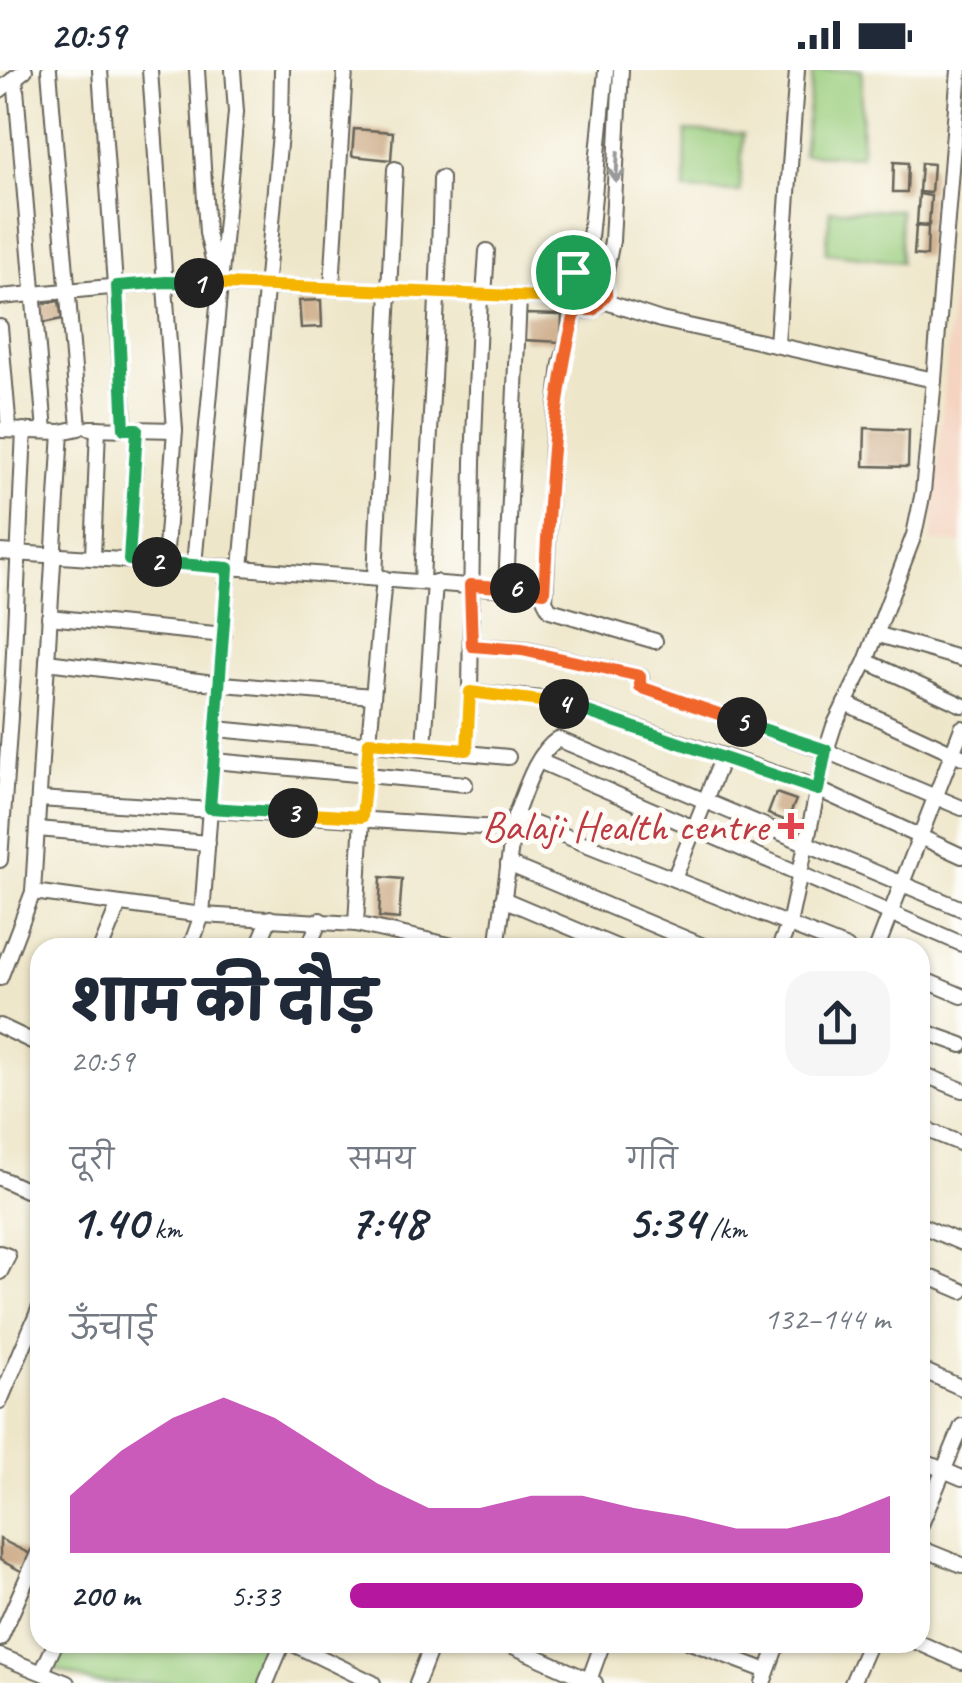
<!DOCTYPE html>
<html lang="hi">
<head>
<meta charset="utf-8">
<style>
	body { margin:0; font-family:Caveat,"Playpen Sans Deva",sans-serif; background:#f6f6f7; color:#1f2937; height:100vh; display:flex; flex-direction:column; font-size:38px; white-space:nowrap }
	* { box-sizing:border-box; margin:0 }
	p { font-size:32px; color:#747a83 }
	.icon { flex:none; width:55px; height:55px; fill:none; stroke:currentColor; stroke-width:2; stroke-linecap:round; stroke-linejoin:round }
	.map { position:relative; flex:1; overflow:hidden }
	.details { position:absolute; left:30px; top:868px; width:900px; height:715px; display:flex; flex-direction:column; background:#fff; border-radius:30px; box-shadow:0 2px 8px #0004 }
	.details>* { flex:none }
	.pin { position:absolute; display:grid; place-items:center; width:85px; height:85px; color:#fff; margin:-42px; border:5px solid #fff; border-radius:50%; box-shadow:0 2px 10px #0007 }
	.km { position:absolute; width:50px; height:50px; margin:-25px; border-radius:50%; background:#222; color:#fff; font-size:28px; line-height:50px; text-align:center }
	.round { display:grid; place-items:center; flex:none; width:105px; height:105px; border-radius:30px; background:#f6f6f7 }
	.overview { display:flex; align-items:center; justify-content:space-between; height:170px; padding:0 40px }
	h1 { font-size:55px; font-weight:800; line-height:75px }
	.figures { display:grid; grid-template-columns:repeat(3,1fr); gap:15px; height:170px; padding:10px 40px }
	.figures div { display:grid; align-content:center }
	.figures b { font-size:50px; font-weight:800 }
	.figures small { font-size:28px; font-weight:400 }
	.figures p { font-size:28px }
	.chart { height:280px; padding:20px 40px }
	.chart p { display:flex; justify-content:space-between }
	.chart svg { width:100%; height:180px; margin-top:10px; fill:#b5179e; opacity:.7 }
	ul { padding:0 40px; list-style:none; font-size:32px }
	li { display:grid; grid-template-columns:160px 120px 1fr; align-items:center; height:75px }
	li i { height:25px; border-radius:12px; background:#b5179e }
	.status { display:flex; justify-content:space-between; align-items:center; height:70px; padding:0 50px; background:#fff; direction:ltr }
	.status svg { height:28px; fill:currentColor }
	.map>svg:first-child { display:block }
</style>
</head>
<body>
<div class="status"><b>20:59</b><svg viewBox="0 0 49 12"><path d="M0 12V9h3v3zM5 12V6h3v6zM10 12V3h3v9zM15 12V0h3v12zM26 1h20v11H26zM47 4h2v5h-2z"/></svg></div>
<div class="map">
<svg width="962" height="1613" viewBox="0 0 962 1613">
	<rect width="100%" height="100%" fill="#fdfcf7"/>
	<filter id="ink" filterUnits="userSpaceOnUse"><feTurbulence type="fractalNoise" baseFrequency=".01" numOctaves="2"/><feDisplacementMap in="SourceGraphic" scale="20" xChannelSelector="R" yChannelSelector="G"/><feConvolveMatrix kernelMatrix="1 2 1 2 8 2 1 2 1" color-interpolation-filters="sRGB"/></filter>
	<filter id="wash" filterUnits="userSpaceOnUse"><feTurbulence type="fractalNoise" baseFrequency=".0048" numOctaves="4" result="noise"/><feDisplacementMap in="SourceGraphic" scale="40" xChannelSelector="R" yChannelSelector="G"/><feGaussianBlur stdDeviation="2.25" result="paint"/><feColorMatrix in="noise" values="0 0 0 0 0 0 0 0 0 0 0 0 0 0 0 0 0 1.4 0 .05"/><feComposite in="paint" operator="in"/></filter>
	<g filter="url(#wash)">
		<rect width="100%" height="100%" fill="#eee6c9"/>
		<!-- built -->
		<polygon fill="#f4d3c0" points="962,108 962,473 931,472"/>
		<!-- green -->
		<g fill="#9bce7f" stroke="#5c754e" stroke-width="2.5">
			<polygon points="813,0 862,0 861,86 803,84"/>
			<polygon points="686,61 743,64 740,122 685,120"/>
			<polygon points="830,140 900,140 901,192 826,183"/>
			<polygon points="63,1573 273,1573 256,1613 94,1613 52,1598"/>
		</g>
		<g id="blocks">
			<!-- building -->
			<g fill="#c9a57f">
				<polygon points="354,59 393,62 391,90 352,86"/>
				<polygon points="894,92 908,93 907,122 893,122"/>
				<polygon points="921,93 933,94 931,123 919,122"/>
				<polygon points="919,124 931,126 929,155 917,154"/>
				<polygon points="916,156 928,157 927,186 914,185"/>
				<polygon points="321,230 322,257 301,258 299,231"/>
				<polygon points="59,231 62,249 38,254 35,235"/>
				<polygon points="524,244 562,245 561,272 523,270"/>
				<polygon points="865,358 909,360 908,397 864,396"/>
				<polygon points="776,723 796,730 787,751 768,744"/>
				<polygon points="381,807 402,809 399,849 379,847"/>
				<polygon points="0,1469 34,1486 25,1503 0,1490"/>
			</g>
		</g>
	</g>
	<g filter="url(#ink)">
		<use href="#blocks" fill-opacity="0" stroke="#666359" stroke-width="2.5"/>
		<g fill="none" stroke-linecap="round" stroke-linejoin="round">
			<!-- minor casing -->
			<g stroke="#666359" stroke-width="18">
				<g id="minor">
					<polyline points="100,0 125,359"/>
					<polyline points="150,0 175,360 165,492"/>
					<polyline points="197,0 207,163 215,198"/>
					<polyline points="15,7 45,361"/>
					<polyline points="0,20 25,0"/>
					<circle cx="584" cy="220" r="21"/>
					<polyline points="587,199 606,0"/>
					<polyline points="604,211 612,171 621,0"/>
					<polyline points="332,217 345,0"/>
					<polyline points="484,226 487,181"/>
					<polyline points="0,227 166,212 564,228"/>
					<polyline points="603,231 661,250 934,310 959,0"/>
					<polyline points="577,240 561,294 552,378 545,531 550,540 655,571"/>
					<polyline points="0,257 9,360"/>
					<polyline points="777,274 797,0"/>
					<polyline points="90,358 175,360"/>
					<polyline points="0,360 61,362 79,358 49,0"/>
					<polyline points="0,482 228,497"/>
					<polyline points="93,487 98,358"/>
					<polyline points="129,490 137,359"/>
					<polyline points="194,495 236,42 233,0"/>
					<polyline points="241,498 281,52 282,0"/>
					<polyline points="375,507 395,99"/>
					<path d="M422 511C428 376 439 243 441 108"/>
					<polyline points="506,518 519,228"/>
					<polyline points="49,547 224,565"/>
					<polyline points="876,564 962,589"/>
					<polyline points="472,576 522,579 641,606 641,617 826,681 962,738"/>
					<polyline points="866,591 962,635"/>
					<polyline points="47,592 222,614 373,626"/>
					<polyline points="470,622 473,392 480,226"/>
					<polyline points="845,633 962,687"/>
					<polyline points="217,659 508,687"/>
					<polyline points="424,677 435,512"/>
					<polyline points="467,680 470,622 553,630 802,712 962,786"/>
					<polyline points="214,691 465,714"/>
					<polyline points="539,691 962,874"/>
					<polyline points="39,729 513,759"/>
					<path d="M515 746C525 721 535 684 558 669L962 839"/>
					<polyline points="37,759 208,773"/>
					<polyline points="0,790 13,604 24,360"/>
					<polyline points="508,794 708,878"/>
					<polyline points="674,809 723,686"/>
					<polyline points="33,822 202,845 356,854 462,878"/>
					<polyline points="503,829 619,878"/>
					<polyline points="356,854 362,747 384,508"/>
					<polyline points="101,878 119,834"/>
					<polyline points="190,878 202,845 228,497 544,522"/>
					<polyline points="257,878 270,848"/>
					<polyline points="308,878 320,850"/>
					<polyline points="497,878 515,746 847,878"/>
					<polyline points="779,878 789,854 826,681 834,656 866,591 914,465 923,422 934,310"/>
					<polyline points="877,878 962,658"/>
					<polyline points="0,908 33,822 61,362"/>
					<polyline points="920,908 962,926"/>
					<polyline points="0,956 40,975"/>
					<polyline points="920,960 962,975"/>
					<polyline points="920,1003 962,1020"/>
					<polyline points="920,1057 962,1074"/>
					<polyline points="0,1108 26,1120"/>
					<polyline points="920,1155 962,1173"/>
					<polyline points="0,1183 8,1186 0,1202"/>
					<polyline points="920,1203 962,1221"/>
					<polyline points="920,1299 962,1318"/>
					<polyline points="0,1331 40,1237"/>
					<polyline points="920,1390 962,1408"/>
					<polyline points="920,1457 962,1356"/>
					<polyline points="920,1478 962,1495"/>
					<polyline points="0,1569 40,1479"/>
					<polyline points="289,1572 373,1613"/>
					<polyline points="504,1572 595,1613"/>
					<polyline points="690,1572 767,1601"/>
					<polyline points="917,1572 962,1592"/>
					<polyline points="0,1586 67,1613"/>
					<polyline points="42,1602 56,1572"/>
					<polyline points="266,1613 283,1572"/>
					<polyline points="417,1613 433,1572"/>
					<polyline points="588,1613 603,1572"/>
					<polyline points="763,1613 778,1572"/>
					<polyline points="852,1613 870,1572"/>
				</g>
			</g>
			<!-- minor -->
			<use href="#minor" stroke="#fff" stroke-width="14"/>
		</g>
		<!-- one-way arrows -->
		<defs><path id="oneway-shaft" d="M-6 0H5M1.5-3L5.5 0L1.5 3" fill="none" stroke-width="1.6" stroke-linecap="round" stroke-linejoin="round" transform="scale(2.5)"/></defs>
		<use stroke="#999" href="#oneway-shaft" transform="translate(617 97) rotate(93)"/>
	</g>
	<g fill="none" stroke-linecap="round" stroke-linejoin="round" filter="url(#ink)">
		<!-- split-1 casing -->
		<g stroke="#fff" stroke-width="20">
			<polyline id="split-1" points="199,213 564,228 564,213 573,202"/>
		</g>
		<!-- split-2 casing -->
		<g stroke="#fff" stroke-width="20">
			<polyline id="split-2" points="157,492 129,490 137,359 124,359 117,216 166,212 199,213"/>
		</g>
		<!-- split-3 casing -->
		<g stroke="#fff" stroke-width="20">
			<polyline id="split-3" points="157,492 228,498 210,738 293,743"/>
		</g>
		<!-- split-4 casing -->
		<g stroke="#fff" stroke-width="20">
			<polyline id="split-4" points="293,743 362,747 369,672 467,680 470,622 564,634"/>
		</g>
		<!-- split-5 casing -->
		<g stroke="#fff" stroke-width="20">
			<polyline id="split-5" points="564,634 818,720 826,680 742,652"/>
		</g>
		<!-- split-6 casing -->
		<g stroke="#fff" stroke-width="20">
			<polyline id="split-6" points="515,518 470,515 472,576 522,580 640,606 640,617 742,652"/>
		</g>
		<!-- split-7 casing -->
		<g stroke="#fff" stroke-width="20">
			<path id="split-7" d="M515 518 544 522C550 427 551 332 576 240H593L606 225C607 205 591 194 573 202"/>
		</g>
		<!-- split-1 -->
		<use href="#split-1" stroke="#f5b400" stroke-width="12"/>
		<!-- split-2 -->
		<use href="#split-2" stroke="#22a559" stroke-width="12"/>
		<!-- split-3 -->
		<use href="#split-3" stroke="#22a559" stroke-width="12"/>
		<!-- split-4 -->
		<use href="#split-4" stroke="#f5b400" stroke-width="12"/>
		<!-- split-5 -->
		<use href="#split-5" stroke="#22a559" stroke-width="12"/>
		<!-- split-6 -->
		<use href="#split-6" stroke="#f0652b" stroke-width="12"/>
		<!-- split-7 -->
		<use href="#split-7" stroke="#f0652b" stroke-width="12"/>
	</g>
	<!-- markers -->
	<path fill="#e0444e" stroke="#fdfcf7" stroke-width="4" d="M786 741h10v10h10v10h-10v10h-10v-10h-10v-10h10z"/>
	<g text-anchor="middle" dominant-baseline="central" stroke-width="10" stroke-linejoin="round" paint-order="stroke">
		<!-- health labels -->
		<g font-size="42" fill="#be3a42" stroke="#fdfcf7" text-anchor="end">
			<text x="768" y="756">Balaji Health centre</text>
		</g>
	</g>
</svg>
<div class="pin" style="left:573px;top:202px;background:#1e9e55"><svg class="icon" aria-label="arrive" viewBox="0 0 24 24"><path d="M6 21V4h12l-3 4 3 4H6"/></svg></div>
<b class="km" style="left:199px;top:213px">1</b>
<b class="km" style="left:157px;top:492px">2</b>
<b class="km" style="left:293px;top:743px">3</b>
<b class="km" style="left:564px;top:634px">4</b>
<b class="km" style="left:742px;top:652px">5</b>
<b class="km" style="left:515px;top:518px">6</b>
<section class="details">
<div class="overview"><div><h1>शाम की दौड़</h1><p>20:59</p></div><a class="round"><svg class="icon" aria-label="share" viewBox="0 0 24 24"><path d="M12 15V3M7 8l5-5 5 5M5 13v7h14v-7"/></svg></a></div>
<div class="figures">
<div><p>दूरी</p><b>1.40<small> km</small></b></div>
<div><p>समय</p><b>7:48</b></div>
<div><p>गति</p><b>5:34<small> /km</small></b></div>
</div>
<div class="chart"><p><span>ऊँचाई</span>132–144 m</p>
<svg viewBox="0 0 160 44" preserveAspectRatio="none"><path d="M0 44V30L10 19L20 11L30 6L40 11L50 19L60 27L70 33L80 33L90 30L100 30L110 33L120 35L130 38L140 38L150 35L160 30V44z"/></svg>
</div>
<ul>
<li><b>200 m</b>5:33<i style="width:95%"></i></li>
</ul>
</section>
</div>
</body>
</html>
